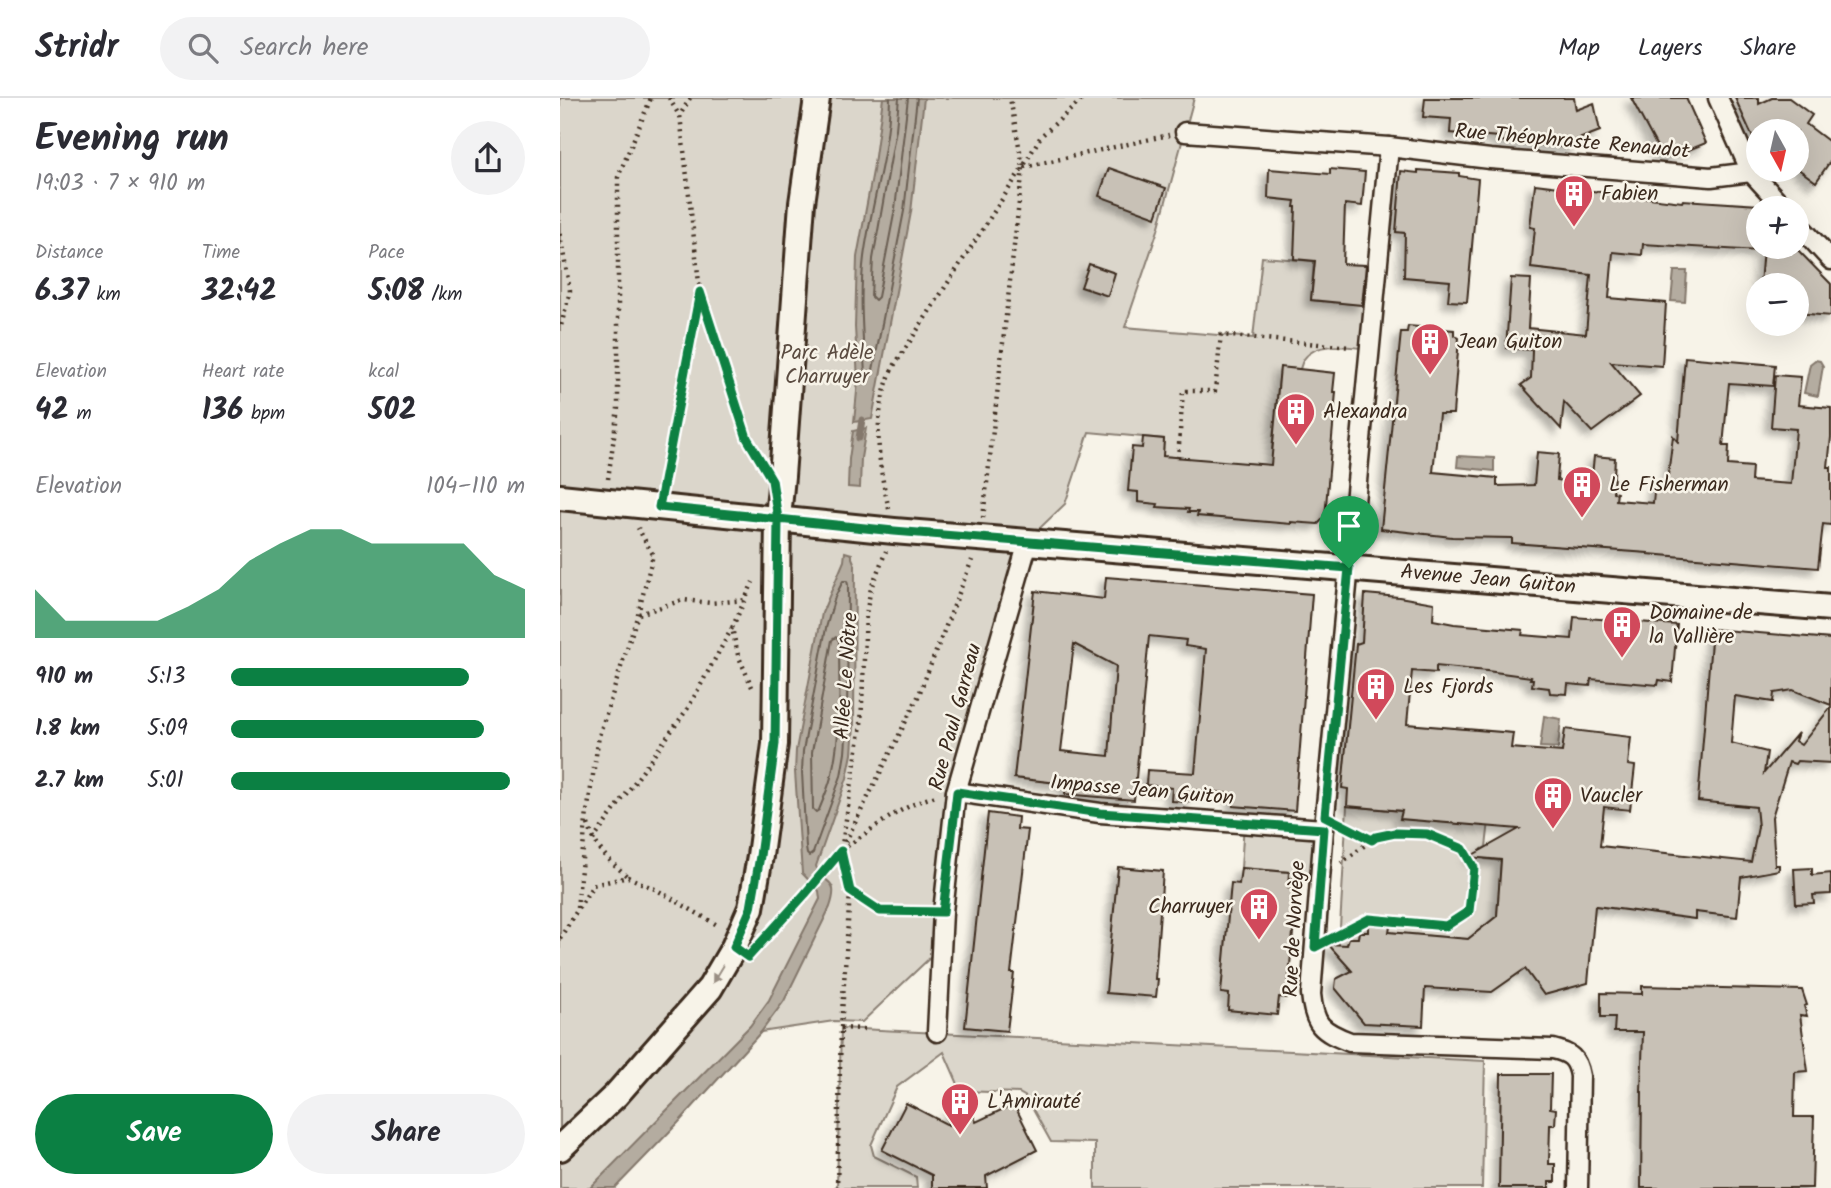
<!DOCTYPE html>
<html lang="en">
<head>
<meta charset="utf-8">
<style>
	body { margin:0; font-family:Kalam,sans-serif; background:#f2f2f3; color:#2b2b33; height:100vh; display:flex; flex-direction:column; font-size:26px; white-space:nowrap }
	* { box-sizing:border-box; margin:0 }
	p { font-size:23px; color:#7c7c81 }
	.icon { flex:none; width:38px; height:38px; fill:none; stroke:currentColor; stroke-width:2; stroke-linecap:round; stroke-linejoin:round }
	.map { position:relative; flex:1; overflow:hidden }
	.panel { display:flex; flex-direction:column; background:#fff; width:560px }
	.panel>* { flex:none }
	.needle { width:46px; rotate:172deg }
	.buttons { position:absolute; left:1186px; top:21px; display:grid; gap:14px }
	.buttons a { display:grid; place-items:center; width:63px; height:63px; border-radius:50%; background:#fff; box-shadow:0 7px 28px #0002; font-size:35px }
	.pin { position:absolute; display:grid; place-items:center; width:60px; height:60px; color:#fff; margin:-72px -30px; border-radius:50% 50% 50% 0; rotate:-45deg; box-shadow:0 0 7px #0007 }
	.pin .icon { rotate:45deg }
	.round { display:grid; place-items:center; flex:none; width:74px; height:74px; border-radius:37px; background:#f2f2f3 }
	.summary { display:flex; align-items:center; justify-content:space-between; height:119px; padding:0 35px }
	h1 { font-size:38px; font-weight:800; line-height:52px }
	.figures { display:grid; grid-template-columns:repeat(3,1fr); gap:10px; height:119px; padding:7px 35px }
	.figures div { display:grid; align-content:center }
	.figures b { font-size:30px; font-weight:800 }
	.figures small { font-size:19px; font-weight:400 }
	.figures p { font-size:19px }
	.chart { height:196px; padding:14px 35px }
	.chart p { display:flex; justify-content:space-between }
	.chart svg { width:100%; height:126px; margin-top:7px; fill:#0b8043; opacity:.7 }
	.primary-button { display:flex; gap:14px; margin-top:auto; padding:14px 35px }
	.primary-button a { flex:1; height:80px; border-radius:42px; background:#0b8043; color:#fff; font-size:28px; font-weight:800; line-height:80px; text-align:center }
	.primary-button a+a { background:#f2f2f3; color:#2b2b33 }
	ul { padding:0 35px; list-style:none; font-size:23px }
	li { display:grid; grid-template-columns:112px 84px 1fr; align-items:center; height:52px }
	li i { height:18px; border-radius:9px; background:#0b8043 }
	header { display:flex; align-items:center; gap:42px; box-sizing:border-box; height:98px; padding:0 35px; background:#fff; border-bottom:2px solid #e1e1e2 }
	header strong { font-size:33px }
	nav { display:flex; gap:38px; margin-inline-start:auto; font-size:24px }
	.search { width:490px; height:63px; background:#f2f2f3; display:flex; align-items:center; gap:18px; box-sizing:border-box; padding:0 24px; border-radius:38px; color:#7c7c81; font-size:26px }
	main { display:flex; flex:1; min-height:0 }
	.map>svg:first-child { display:block }
</style>
</head>
<body>
<header>
<strong>Stridr</strong>
<div class="search"><svg class="icon" aria-label="search" viewBox="0 0 24 24"><circle cx="10" cy="10" r="6"/><path d="M15 15l6 6"/></svg>Search here</div>
<nav><a>Map</a><a>Layers</a><a>Share</a></nav>
</header>
<main>
<section class="panel">
<div class="summary"><div><h1>Evening run</h1><p>19:03 · 7 × 910 m</p></div><a class="round"><svg class="icon" aria-label="share" viewBox="0 0 24 24"><path d="M12 15V3M7 8l5-5 5 5M5 13v7h14v-7"/></svg></a></div>
<div class="figures">
<div><p>Distance</p><b>6.37<small> km</small></b></div>
<div><p>Time</p><b>32:42</b></div>
<div><p>Pace</p><b>5:08<small> /km</small></b></div>
</div>
<div class="figures">
<div><p>Elevation</p><b>42<small> m</small></b></div>
<div><p>Heart rate</p><b>136<small> bpm</small></b></div>
<div><p>kcal</p><b>502</b></div>
</div>
<div class="chart"><p><span>Elevation</span>104–110 m</p>
<svg viewBox="0 0 160 44" preserveAspectRatio="none"><path d="M0 44V27L10 38L20 38L30 38L40 38L50 33L60 27L70 17L80 11L90 6L100 6L110 11L120 11L130 11L140 11L150 22L160 27V44z"/></svg>
</div>
<ul>
<li><b>910 m</b>5:13<i style="width:81%"></i></li>
<li><b>1.8 km</b>5:09<i style="width:86%"></i></li>
<li><b>2.7 km</b>5:01<i style="width:95%"></i></li>
</ul>
<div class="primary-button"><a>Save</a><a>Share</a></div>
</section>
<div class="map">
<svg width="1271" height="1090" viewBox="0 0 1271 1090">
	<defs>
		<filter id="shadow"><feDropShadow dx="-6" dy="6" stdDeviation="3.5" flood-color="#0004"/></filter>
	</defs>
	<rect width="100%" height="100%" fill="#f7f3e8"/>
	<filter id="ink" filterUnits="userSpaceOnUse"><feTurbulence type="fractalNoise" baseFrequency=".0143" numOctaves="2"/><feDisplacementMap in="SourceGraphic" scale="14" xChannelSelector="R" yChannelSelector="G"/><feConvolveMatrix kernelMatrix="1 2 1 2 8 2 1 2 1" color-interpolation-filters="sRGB"/></filter>
	<g filter="url(#ink)">
		<!-- green -->
		<g fill="#dbd6cb" stroke="#8b8074" stroke-width="2">
			<path d="M0 0H634L598 132 565 229 693 240 702 159 754 163 751 202 814 208 810 251C791 249 757 242 744 261 742 264 741 268 740 271L720 270 712 351 720 362 707 372 698 366 602 361 604 341 529 334 505 406 457 452 391 685 374 856 302 924 274 923 201 934 32 1090H0Z"/>
			<polygon points="787,708 842,713 840,721 929,723 926,749 922,751 923,758 925,761 941,763 937,818 908,841 835,835 829,834 830,828 809,826 808,834 799,834 798,840 789,840 787,847 779,847"/>
			<polygon points="684,725 764,731 760,783 729,780 729,774 681,770"/>
			<polygon points="281,930 925,963 922,1090 535,1090 535,1045 491,1044 466,999 459,995 401,993 384,954 337,989 311,1047 314,1058 356,1079 357,1090 277,1090"/>
		</g>
		<!-- water -->
		<g fill="#b4aca0" stroke="#84786c" stroke-width="2">
			<polygon points="323,0 364,0 351,114 312,321 294,324 298,283 295,229 297,159 313,73"/>
			<polygon points="1114,173 1127,173 1125,204 1111,203"/>
			<polygon points="1255,262 1260,263 1263,268 1258,298 1244,295 1250,266"/>
			<polygon points="306,330 301,360 300,390 288,389 289,361 293,333"/>
			<polygon points="898,358 934,360 934,373 897,369"/>
			<path d="M285 454 292 456V460L295 467 294 626 292 656 287 680 256 768C261 788 281 777 270 809L224 903 201 934 118 1025 55 1090H30L190 928 209 902 260 801 259 793 242 775 235 674 236 652 262 515 284 463Z"/>
			<polygon points="984,618 1001,621 998,650 980,649"/>
		</g>
		<g fill="none" stroke-linecap="round" stroke-linejoin="round">
			<!-- shore -->
			<g stroke="#6b5e52" stroke-width="2">
				<path d="M330 0C329 54 311 106 304 159 299 198 303 238 305 277L308 280 312 277 344 113 357 0"/>
				<polyline points="339,0 336,31 313,161 311,198 315,202 318,199 335,111 348,0"/>
				<polygon points="283,483 287,483 288,487 287,626 285,655 281,678 253,755 249,758 247,756 246,750 242,674 243,653 266,530 275,499"/>
				<path d="M276 539 279 543C279 585 282 629 273 670 271 685 264 699 259 712L256 714 253 711 252 654 272 542Z"/>
			</g>
			<!-- stream -->
			<polyline stroke="#84786c" stroke-width="7" points="299,340 302,322"/>
		</g>
		<!-- building -->
		<g fill="#c8c1b6" stroke="#3b2a1e" stroke-width="2" fill-rule="evenodd" filter="url(#shadow)">
			<polygon points="865,0 1014,0 1016,12 1034,5 1040,33 1016,42 1014,50 939,43 939,39 890,35 891,21 863,19"/>
			<polygon points="1071,0 1126,0 1146,45 1111,59 1102,58"/>
			<polygon points="1175,0 1199,0 1199,6 1212,0 1229,0 1252,17 1246,26 1271,45 1271,62 1256,84 1237,70 1237,33 1199,33 1199,53"/>
			<polygon points="549,70 606,90 596,119 539,98"/>
			<polygon points="709,71 770,76 770,71 805,74 802,108 785,106 783,166 806,167 802,207 751,202 755,163 734,161 736,109 734,109 735,103 708,100"/>
			<polygon points="858,72 899,75 899,78 918,81 907,204 888,203 890,183 844,179 845,135 836,134 841,73 858,75"/>
			<polygon points="975,86 1122,104 1123,102 1199,107 1199,153 1083,146 1082,157 1053,154 1049,200 1106,205 1102,268 1051,264 1080,298 1032,334 1004,304 1001,331 961,287 971,280 972,252 946,250 951,180 971,181 968,230 1026,236 1031,177 971,170 975,130 970,129"/>
			<polygon points="1203,149 1235,149 1271,186 1271,218 1237,215 1237,187 1200,187"/>
			<polygon points="529,166 555,175 548,198 521,189"/>
			<polygon points="848,228 894,232 894,237 899,240 893,316 879,316 873,374 937,380 937,388 974,387 977,354 999,356 997,382 1031,388 1034,358 1055,360 1053,394 1057,395 1056,402 1093,405 1095,384 1107,385 1113,338 1118,344 1125,259 1215,267 1213,288 1169,285 1163,348 1169,348 1168,367 1192,369 1191,383 1231,386 1236,331 1211,329 1215,277 1241,279 1238,307 1271,310 1271,339 1268,369 1271,369 1271,427 1263,426 1258,470 1088,456 1088,455 952,445 952,440 892,439 821,431 841,234 847,234"/>
			<polygon points="720,269 775,275 773,294 776,294 765,419 758,426 731,424 731,426 708,424 637,418 638,414 628,414 629,411 597,409 598,406 578,404 578,394 568,393 572,349 582,350 583,339 604,341 603,358 711,367"/>
			<path d="M546 479 752 496 735 713 673 708 674 696 633 692 632 704 611 703 612 690 586 687 587 672 635 675 646 551 625 548 626 542 589 538 574 702 505 696 506 686 454 680 475 493 544 501ZM514 546 556 568 549 658 501 653Z"/>
			<polygon points="805,496 839,499 874,505 873,522 894,526 963,532 962,537 1012,541 1014,519 1117,527 1112,584 1099,582 1098,587 1031,581 1030,588 1008,586 1007,596 990,595 989,590 972,588 973,581 970,581 971,579 927,573 876,568 876,575 852,573 847,626 953,635 951,650 1002,654 1005,631 1071,639 1068,667 1075,668 1070,712 1044,709 1040,748 1191,764 1198,729 1196,709 1138,703 1152,531 1271,541 1271,607 1233,592 1214,595 1213,604 1175,598 1171,645 1207,654 1204,675 1238,635 1235,643 1241,647 1271,609 1271,665 1237,663 1235,666 1229,664 1212,719 1215,767 1219,767 1219,772 1181,779 1177,819 1135,814 1135,821 1035,808 1028,885 984,897 965,871 932,894 865,890 863,928 804,925 775,890 776,881 792,873 768,846 787,847 789,840 798,840 799,834 808,834 808,826 830,828 829,834 908,841 937,818 941,762 909,759 959,731 840,721 842,713 787,708 788,691 782,690 796,546 802,544"/>
			<polygon points="428,715 458,719 457,731 468,732 451,875 454,875 447,933 405,929"/>
			<polygon points="558,769 603,773 595,881 598,881 596,899 546,895"/>
			<polygon points="681,770 729,774 728,790 737,791 727,900 719,899 717,917 668,912 669,896 661,895 671,785 679,786"/>
			<polygon points="1252,770 1252,777 1271,775 1271,796 1253,797 1254,805 1236,806 1234,771"/>
			<polygon points="1082,888 1242,892 1247,907 1244,908 1247,918 1240,917 1248,973 1235,974 1234,1019 1254,1019 1252,1090 1081,1090 1082,994 1081,994 1083,934 1054,934 1055,919 1041,919 1041,895 1082,896"/>
			<polygon points="941,976 991,976 990,1010 996,1011 995,1027 990,1027 989,1066 995,1066 995,1084 989,1084 989,1090 939,1090"/>
			<polygon points="346,1005 388,1027 389,1012 411,1012 416,1024 454,1006 477,1052 426,1078 427,1090 372,1090 372,1077 322,1052"/>
		</g>
		<g fill="none" stroke-linecap="round" stroke-linejoin="round">
			<!-- street casing -->
			<g stroke="#3b2a1e" stroke-width="23">
				<g id="street">
					<polyline points="1158,0 1191,74 1224,110"/>
					<polyline points="625,34 829,49 930,61 1151,79 1191,74"/>
					<path d="M829 49 765 718 751 896C754 927 761 933 790 944L993 951C1010 955 1017 960 1020 978L1018 1090"/>
					<polyline points="1237,125 1271,162"/>
					<polyline points="396,694 540,715 764,731"/>
					<polyline points="377,934 383,814 396,694 468,444"/>
				</g>
			</g>
			<!-- secondary casing -->
			<g stroke="#3b2a1e" stroke-width="30">
				<g id="secondary">
					<polyline points="0,399 334,433 1271,510"/>
					<polyline points="0,1050 56,997 150,890 174,849 191,810 200,758 215,646 218,420 222,378 242,105 257,0"/>
				</g>
			</g>
			<!-- path -->
			<g stroke="#3b2a1e" stroke-width="4.5" stroke-dasharray="2 5" stroke-linecap="butt">
				<polyline points="109,0 119,17"/>
				<polyline points="130,0 120,17 140,194 187,340 199,361"/>
				<polyline points="464,69 609,37"/>
				<polyline points="0,136 10,193 0,232"/>
				<polyline points="618,360 623,293 655,293 661,237 791,249"/>
				<polyline points="48,381 58,310 58,79 91,0"/>
				<polyline points="103,389 140,194"/>
				<path d="M329 411C317 362 312 319 332 271L463 69 450 0"/>
				<polyline points="423,420 463,69 481,38 524,0"/>
				<polyline points="79,516 123,502 151,505 186,502"/>
				<polyline points="192,589 178,557 172,530 193,484"/>
				<path d="M28 726C37 753 47 760 68 779"/>
				<polyline points="782,726 812,742"/>
				<polyline points="33,742 128,610 172,530"/>
				<path d="M282 752C309 733 345 705 377 698"/>
				<polyline points="17,810 26,722 39,638 78,516 93,457 78,430"/>
				<polyline points="366,814 320,813 290,793 281,753 358,599 412,462"/>
				<polyline points="0,840 33,787 68,779 97,792 159,828"/>
				<polyline points="774,840 809,821 886,828 909,813 914,770 903,751 867,736 835,735 816,739 781,765"/>
				<polyline points="205,841 262,777 281,753 301,627 306,516 311,490 326,453"/>
				<polyline points="281,930 304,931"/>
				<polyline points="277,1090 281,930 290,794"/>
			</g>
			<!-- street -->
			<use href="#street" stroke="#f7f3e8" stroke-width="18"/>
			<!-- secondary -->
			<use href="#secondary" stroke="#f7f3e8" stroke-width="24"/>
		</g>
		<!-- one-way arrows -->
		<defs><path id="oneway-solid" d="M-6-.8H1V-3.2L6.5 0L1 3.2V.8H-6Z" transform="scale(1.75)"/></defs>
		<use fill="#998e83" href="#oneway-solid" transform="translate(158 876) rotate(121)"/>
	</g>
	<g fill="none" stroke-linecap="round" stroke-linejoin="round" filter="url(#ink)">
		<!-- route casing -->
		<g stroke="#fff" stroke-width="14">
			<polyline id="route" points="789,470 334,433 218,421 212,382 187,340 140,194 99,409 218,421 215,646 200,758 191,810 174,849 188,859 245,796 281,753 290,793 320,813 383,814 397,694 540,715 764,731 755,849 809,821 886,828 909,813 914,770 903,751 867,736 835,735 816,739 812,742 765,718 789,470"/>
		</g>
		<!-- route -->
		<use href="#route" stroke="#0b8043" stroke-width="9"/>
	</g>
	<!-- icons -->
	<defs>
		<g id="building-pin" transform="scale(2.0125)"><path d="M0 17L-7.5 6A9.5 9.5 0 1 1 7.5 6Z" fill="#d1495b" stroke="#f7f3e8"/><path d="M-4-6H4V6H1V3H-1V6H-4ZM-2.5-4.3h1.7v1.8h-1.7ZM.8-4.3h1.7v1.8H.8ZM-2.5-1h1.7V.8h-1.7ZM.8-1h1.7V.8H.8Z" fill="#fff"/></g>
	</defs>
	<g fill-rule="evenodd">
		<use href="#building-pin" x="1014" y="96"/>
		<use href="#building-pin" x="870" y="244"/>
		<use href="#building-pin" x="736" y="314"/>
		<use href="#building-pin" x="1022" y="387"/>
		<use href="#building-pin" x="1062" y="527"/>
		<use href="#building-pin" x="816" y="589"/>
		<use href="#building-pin" x="993" y="698"/>
		<use href="#building-pin" x="699" y="809"/>
		<use href="#building-pin" x="400" y="1004"/>
	</g>
	<g text-anchor="middle" dominant-baseline="central" stroke-width="5" stroke-linejoin="round" paint-order="stroke">
		<!-- street labels -->
		<g font-size="21" fill="#3b2a1e" stroke="#f7f3e8">
			<text transform="translate(1012 44) rotate(5)">Rue Théophraste Renaudot</text>
			<text transform="translate(928 482) rotate(5)">Avenue Jean Guiton</text>
			<text transform="translate(287 578) rotate(-86)">Allée Le Nôtre</text>
			<text transform="translate(396 619) rotate(-75)">Rue Paul Garreau</text>
			<text transform="translate(582 693) rotate(5)">Impasse Jean Guiton</text>
			<text transform="translate(735 831) rotate(-87)">Rue de Norvège</text>
		</g>
		<!-- poi labels -->
		<g font-size="21" fill="#3b2a1e" stroke="#f7f3e8" text-anchor="start">
			<text x="1041" y="96">Fabien</text>
			<text x="897" y="244">Jean Guiton</text>
			<text x="763" y="314">Alexandra</text>
			<text x="1049" y="387">Le Fisherman</text>
			<text x="1089" y="515">Domaine de<tspan x="1089" dy="24">la Vallière</tspan></text>
			<text x="843" y="589">Les Fjords</text>
			<text x="1020" y="698">Vaucler</text>
			<text x="672" y="809" text-anchor="end">Charruyer</text>
			<text x="427" y="1004">L'Amirauté</text>
		</g>
		<!-- park labels -->
		<g font-size="21" fill="#5b4c41" stroke="#f7f3e8">
			<text x="267" y="255">Parc Adèle<tspan x="267" dy="24">Charruyer</tspan></text>
		</g>
	</g>
</svg>
<div class="buttons">
<a><svg class="needle" viewBox="-14 -14 28 28"><path d="M0-13l5 13h-10z" fill="#e53935"/><path d="M0 13l5-13h-10z" fill="#7c7c81"/></svg></a>
<a>+</a>
<a>−</a>
</div>
<div class="pin" style="left:789px;top:470px;background:#1e9e55"><svg class="icon" aria-label="arrive" viewBox="0 0 24 24"><path d="M6 21V4h12l-3 4 3 4H6"/></svg></div>
</div>
</main>
</body>
</html>
